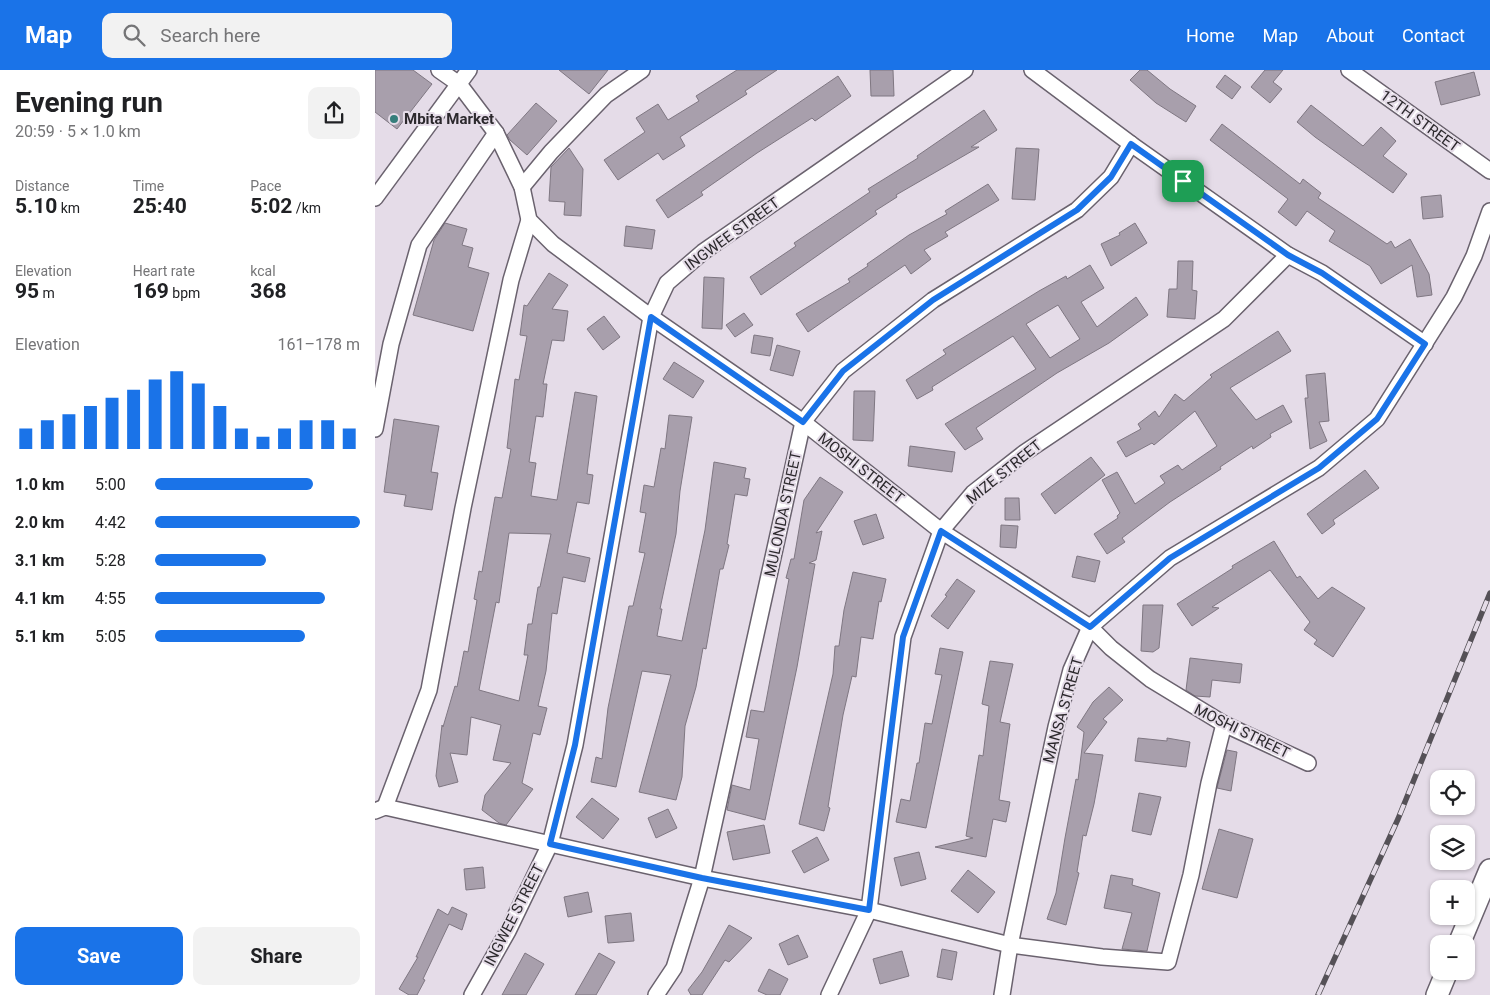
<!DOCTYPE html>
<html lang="en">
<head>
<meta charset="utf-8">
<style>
	body { margin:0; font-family:Roboto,sans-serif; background:#f2f2f2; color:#202124; height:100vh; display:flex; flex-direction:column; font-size:19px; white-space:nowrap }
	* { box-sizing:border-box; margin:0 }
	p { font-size:16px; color:#757577 }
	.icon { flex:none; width:28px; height:28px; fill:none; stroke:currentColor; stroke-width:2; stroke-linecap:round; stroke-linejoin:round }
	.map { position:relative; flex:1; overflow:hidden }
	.side { display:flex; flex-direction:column; background:#fff; width:375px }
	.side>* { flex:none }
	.controls { position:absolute; left:1055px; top:700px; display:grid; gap:10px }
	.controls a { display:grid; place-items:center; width:45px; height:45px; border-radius:10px; background:#fff; box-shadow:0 1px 4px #0004; font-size:25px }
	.pin { position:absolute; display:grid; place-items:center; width:42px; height:42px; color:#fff; margin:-21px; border-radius:10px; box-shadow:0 2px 8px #0006 }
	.round { display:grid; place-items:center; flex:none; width:52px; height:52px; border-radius:10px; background:#f2f2f2 }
	.summary { display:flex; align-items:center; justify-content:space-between; height:85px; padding:0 15px }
	h1 { font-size:28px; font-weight:700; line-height:38px }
	.metrics { display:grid; grid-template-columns:repeat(3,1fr); gap:8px; height:85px; padding:5px 15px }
	.metrics div { display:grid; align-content:center }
	.metrics b { font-size:21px; font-weight:700 }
	.metrics small { font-size:14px; font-weight:400 }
	.metrics p { font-size:14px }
	.chart { height:140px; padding:10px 15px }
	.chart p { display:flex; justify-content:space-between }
	.chart svg { width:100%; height:90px; margin-top:5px; stroke:#1a73e8; stroke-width:6 }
	.action { display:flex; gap:10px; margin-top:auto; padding:10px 15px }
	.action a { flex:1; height:58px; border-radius:10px; background:#1a73e8; color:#fff; font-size:20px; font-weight:700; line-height:58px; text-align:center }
	.action a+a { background:#f2f2f2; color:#202124 }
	ul { padding:0 15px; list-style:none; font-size:16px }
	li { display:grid; grid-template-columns:80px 60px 1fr; align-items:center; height:38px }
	li i { height:12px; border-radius:6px; background:#1a73e8 }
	header { display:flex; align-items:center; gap:30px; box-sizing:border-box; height:70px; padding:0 25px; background:#1a73e8; color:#fff }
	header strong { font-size:24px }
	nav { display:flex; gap:28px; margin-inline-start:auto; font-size:18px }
	.search { width:350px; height:45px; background:#f2f2f2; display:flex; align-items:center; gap:12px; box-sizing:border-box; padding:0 18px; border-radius:10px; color:#757577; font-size:19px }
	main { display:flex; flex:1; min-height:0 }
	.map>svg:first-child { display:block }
</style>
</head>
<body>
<header>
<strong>Map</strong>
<div class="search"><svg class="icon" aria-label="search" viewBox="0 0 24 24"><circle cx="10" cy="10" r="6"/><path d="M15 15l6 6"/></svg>Search here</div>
<nav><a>Home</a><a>Map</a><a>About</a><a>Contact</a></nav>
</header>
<main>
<section class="side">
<div class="summary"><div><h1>Evening run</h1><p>20:59 · 5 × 1.0 km</p></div><a class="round"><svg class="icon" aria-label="share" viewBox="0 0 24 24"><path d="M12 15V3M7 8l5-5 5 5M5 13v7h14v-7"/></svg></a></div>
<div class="metrics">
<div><p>Distance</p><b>5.10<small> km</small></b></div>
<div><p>Time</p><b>25:40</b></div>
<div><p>Pace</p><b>5:02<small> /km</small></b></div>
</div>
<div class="metrics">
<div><p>Elevation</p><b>95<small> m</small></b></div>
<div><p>Heart rate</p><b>169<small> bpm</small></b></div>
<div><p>kcal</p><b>368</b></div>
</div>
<div class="chart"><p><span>Elevation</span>161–178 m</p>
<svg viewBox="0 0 160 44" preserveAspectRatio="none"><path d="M5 44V34M15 44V30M25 44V27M35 44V23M45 44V19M55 44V15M65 44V10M75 44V6M85 44V12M95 44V23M105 44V34M115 44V38M125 44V34M135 44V30M145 44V30M155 44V34"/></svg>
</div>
<ul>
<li><b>1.0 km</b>5:00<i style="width:77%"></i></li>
<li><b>2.0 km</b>4:42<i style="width:100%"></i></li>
<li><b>3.1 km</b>5:28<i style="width:54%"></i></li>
<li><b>4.1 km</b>4:55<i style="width:83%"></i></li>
<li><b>5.1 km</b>5:05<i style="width:73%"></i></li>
</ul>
<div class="action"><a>Save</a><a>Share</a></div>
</section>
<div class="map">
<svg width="1115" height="925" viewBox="0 0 1115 925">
	<rect width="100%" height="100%" fill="#e5dce8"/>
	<!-- building -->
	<g fill="#a89fac" stroke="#7f7782" fill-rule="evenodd">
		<polygon points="0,0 38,0 57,14 22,59 0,42"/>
		<polygon points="184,0 233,0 214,24"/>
		<polygon points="362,0 402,0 370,21 372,24 305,67 310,76 288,90 283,83 243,110 229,90 270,62 261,48 283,34 293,50 324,31 321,26"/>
		<polygon points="495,0 518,0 519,26 496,26"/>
		<polygon points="765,0 772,0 795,19 821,36 811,52 781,33 755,10"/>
		<polygon points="890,0 908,0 898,12 907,19 895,33 876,17"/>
		<polygon points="1099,2 1105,25 1066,35 1060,12"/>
		<polygon points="850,5 866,17 857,29 841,17"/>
		<polygon points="463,6 476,26 440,51 437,48 382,83 326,122 328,125 293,148 281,130"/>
		<polygon points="161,33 182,51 152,85 135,70 132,65"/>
		<polygon points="936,35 988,76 1006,57 1021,71 1008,86 1032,104 1018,123 940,67 922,52"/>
		<polygon points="609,40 622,60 596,77 604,77 521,125 522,127 500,141 502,144 386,225 375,207 421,176 419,173 495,122 493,119 543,88 542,86"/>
		<polygon points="847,54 925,114 928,109 946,123 943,128 1012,174 1016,171 1020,178 1035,169 1054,204 1057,225 1042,227 1037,195 1006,214 995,196 954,171 960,161 932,141 921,156 903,142 913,129 835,70"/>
		<polygon points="194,78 208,99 206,146 189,145 190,132 174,131 176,97"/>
		<polygon points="641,78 664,79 660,130 637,129"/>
		<polygon points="613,114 624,130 570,162 573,166 549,180 556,189 536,204 530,195 433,262 421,244 475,212 473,209 493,196 492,194 534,165 572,144 570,141"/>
		<polygon points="1066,125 1068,147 1048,149 1046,127"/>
		<polygon points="70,153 92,159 87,175 98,178 93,197 114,203 98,261 38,245 59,170"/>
		<polygon points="760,153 772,173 736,196 726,174 745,165 744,163"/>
		<polygon points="251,156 280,160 277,179 249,176"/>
		<polygon points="803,191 818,191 817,220 822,221 820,249 792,247 794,219 802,219"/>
		<path d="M715 195 729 218 706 232 722 257 761 227 773 245 734 273 682 303 601 358 608 369 590 380 570 354 661 299 638 266 557 317 558 320 542 329 531 310 571 284 568 280 664 221 691 206 692 209ZM683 235 705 269 675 288 651 254Z"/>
		<path d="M174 203 193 215 177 239 193 241 189 271 177 270 168 314H172L168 347 161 346 154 392 161 393 156 426 182 430 200 322 222 326 212 404 218 405 214 434 202 432 192 483 215 488 210 512 188 507 182 544 177 543 171 601 163 636 172 638 165 665 158 663 147 713 158 719 131 755 124 753 107 740 110 725 136 693 118 690 126 655 96 647 92 685 75 683 83 712 64 717 61 706 67 655 68 657 80 616 82 617 89 581 93 582 102 530 99 529 104 501 107 502 120 427 127 428 136 379 132 378 140 309 144 310 152 266 145 265 149 235 152 236ZM134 463 176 464 165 517H163L157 554H153L149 585H153L144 631 104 620 121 532 124 533Z"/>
		<polygon points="329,207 349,208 347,259 327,258"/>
		<polygon points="369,243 378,255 360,267 351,255"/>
		<polygon points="229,246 245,267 228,280 212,259"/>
		<polygon points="903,261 916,281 855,318 881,350 908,335 917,352 895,364 896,367 878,379 877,376 845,397 846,399 795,432 747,468 750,472 732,484 719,464 743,448 742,446 745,443 727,410 742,402 760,434 790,413 785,406 803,395 807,400 842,376 820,341 779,375 777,373 751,387 742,372 766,359 763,354 780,341 784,347 800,324 809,331 837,307 835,305"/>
		<polygon points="379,265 398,268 395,286 376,283"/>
		<polygon points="402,275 425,281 418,306 395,300"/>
		<polygon points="299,292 329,311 318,328 288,309"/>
		<polygon points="950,303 954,351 944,352 952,371 935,379 930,328 933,328 931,305"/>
		<polygon points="479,321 500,321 498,371 478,370"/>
		<polygon points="294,345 317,347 305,421 301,464 286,534 285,539 287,539 282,566 307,571 330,460 339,392 371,398 369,408 375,409 372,426 360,424 352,474 354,475 348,499 345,499 331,579 328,578 321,617 310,656 307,707 301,730 264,722 296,605 267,601 241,717 216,712 221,687 227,689 233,638 246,574 254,536 258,536 270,483 264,482 271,443 265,442 269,415 279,417 286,378 290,379"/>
		<polygon points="19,349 64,356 56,402 63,403 57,440 29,436 31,425 9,422"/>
		<polygon points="535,376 580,382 577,402 533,396"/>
		<polygon points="716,387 730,405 680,444 666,424"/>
		<polygon points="990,400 1004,418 958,450 960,454 947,464 932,444"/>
		<polygon points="445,407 468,422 441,463 447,461 441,490 434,493 440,494 422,597 390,750 352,740 357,715 375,720 384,669 371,667 376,640 389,642 414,509 411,508 416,489 419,489 429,430"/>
		<polygon points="630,428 644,428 645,450 630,450"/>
		<polygon points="501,444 509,468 488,475 479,451"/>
		<polygon points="626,455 643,456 641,478 625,477"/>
		<polygon points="899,471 922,508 925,506 943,529 957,517 990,538 958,587 939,574 942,570 929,560 935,552 895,500 837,537 844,538 817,556 802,534 858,498 857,496"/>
		<polygon points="702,486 725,491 720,512 697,507"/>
		<polygon points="478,502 511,509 506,532 504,531 498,569 486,567 481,607 477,606 468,645 453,737 455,738 449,761 424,754 458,604 460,576 464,576 469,540"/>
		<polygon points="582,509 600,521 573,559 556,546 572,526 570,525"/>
		<polygon points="768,535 788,535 784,578 778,582 766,581"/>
		<polygon points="565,578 588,582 551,758 521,752 526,729 535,731 542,693 544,693 550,653 557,654 567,605 560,604"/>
		<polygon points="815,588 867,594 865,613 837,610 835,627 820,626 811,620"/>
		<polygon points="615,591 638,594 625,652 635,654 624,730 635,732 631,752 618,749 611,787 560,777 598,768 591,766 604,685 608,686 614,636 607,634"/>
		<polygon points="734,617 748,630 728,649 732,652 709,683 728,685 719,734 711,766 708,765 702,802 704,803 691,855 672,849 681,823 690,768 701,709 703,710 709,662 702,657 718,632"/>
		<polygon points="763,668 792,671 792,668 815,672 811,697 760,691"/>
		<polygon points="852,680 862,682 856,721 842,718"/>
		<polygon points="764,723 786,727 776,765 757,761"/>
		<polygon points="217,728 244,749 228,769 201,747"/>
		<polygon points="293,739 302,758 281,768 273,748"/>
		<polygon points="389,755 395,783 358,790 352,762"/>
		<polygon points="844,759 878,769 862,828 827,819"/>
		<polygon points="442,767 454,790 429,803 417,781"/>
		<polygon points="544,782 551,809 526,816 519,788"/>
		<polygon points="108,797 110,818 91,820 89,799"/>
		<polygon points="593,800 620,822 603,843 576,821"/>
		<polygon points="736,805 758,809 757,815 785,823 772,881 747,879 757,843 729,838"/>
		<polygon points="213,822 217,842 193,847 189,827"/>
		<polygon points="77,837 92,844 87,860 74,854 48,909 50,910 42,925 34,925 24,919 43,887 41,887 63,839 73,845"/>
		<polygon points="256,843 259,871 233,873 230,846"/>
		<polygon points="354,855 377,868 354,892 350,890 327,925 316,925 313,920 327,902"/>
		<polygon points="423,865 433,887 413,895 404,874"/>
		<polygon points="567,879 582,882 577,910 562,907"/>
		<polygon points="527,881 534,906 505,914 498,889"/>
		<polygon points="150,883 169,894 151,925 127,925"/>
		<polygon points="224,883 240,892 221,925 200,925"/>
		<polygon points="394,899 413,909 405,925 392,925 383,921"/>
	</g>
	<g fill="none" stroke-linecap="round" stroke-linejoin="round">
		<!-- street casing -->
		<g stroke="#6a626e" stroke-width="18">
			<g id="street">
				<polyline points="64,0 84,14 121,63 147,117 154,150 178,174 276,247 428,352 566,461 715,557 736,578 775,609 849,654 933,693"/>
				<polyline points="657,0 756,74 913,185 947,203 1050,274"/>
				<polyline points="974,0 1115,101"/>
				<polyline points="147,117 176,82 231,25 267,0"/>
				<polyline points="0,128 94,0"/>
				<polyline points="0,359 16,274 44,175 121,63"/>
				<polyline points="10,737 54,620 88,438 136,210 154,150"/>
				<polyline points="0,741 10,737 327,808 494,840 635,875 727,887 793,892 816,805 834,713 849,654"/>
				<polyline points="97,925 133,861 175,774 200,675 276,247 292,213 328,182 590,0"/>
				<polyline points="281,925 299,898 327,808 428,352 468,301 558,230 702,140 736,107 756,74"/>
				<polyline points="454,925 494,840 528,567 566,461 598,423 649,383 849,249 913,185"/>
				<polyline points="627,925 635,875 681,657 696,600 715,557 795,488 944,398 1002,349 1079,227 1099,186 1115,141"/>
			</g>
		</g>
		<!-- secondary casing -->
		<g stroke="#6a626e" stroke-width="24">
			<g id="secondary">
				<polyline points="1084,874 1115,800"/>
				<polyline points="1062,925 1072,901"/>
			</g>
		</g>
		<!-- street -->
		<use href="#street" stroke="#fff" stroke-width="15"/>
		<!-- secondary -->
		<use href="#secondary" stroke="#fff" stroke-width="21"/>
		<!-- rail casing -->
		<g stroke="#555157" stroke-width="5.5">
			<polyline id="rail" points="943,925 1023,749 1115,523"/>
		</g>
		<!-- rail -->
		<use href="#rail" stroke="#e5dce8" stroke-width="4" stroke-dasharray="11" stroke-linecap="butt"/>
	</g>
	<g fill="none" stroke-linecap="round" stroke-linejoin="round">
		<!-- route casing -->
		<g stroke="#fff" stroke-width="10">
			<polygon id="route" points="756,74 913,185 947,203 1050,274 1002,349 944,398 795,488 715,557 566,461 528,567 494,840 327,808 175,774 200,675 276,247 428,352 468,301 558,230 702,140 736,107"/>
		</g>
		<!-- route -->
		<use href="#route" stroke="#1a73e8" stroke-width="6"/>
	</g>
	<!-- markers -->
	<circle fill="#357e7b" stroke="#e5dce8" stroke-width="2" cx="19" cy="49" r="5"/>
	<g text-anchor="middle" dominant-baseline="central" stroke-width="4" stroke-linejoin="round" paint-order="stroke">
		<!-- poi labels -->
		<g font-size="15" font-weight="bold" fill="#2c292d" stroke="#e5dce8" text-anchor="start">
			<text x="29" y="49">Mbita Market</text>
		</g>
		<!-- street labels -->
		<g font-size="15" fill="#2c292d" stroke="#e5dce8">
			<text transform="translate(1045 51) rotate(36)">12TH STREET</text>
			<text transform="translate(357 164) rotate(-36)">INGWEE STREET</text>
			<text transform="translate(486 398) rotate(38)">MOSHI STREET</text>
			<text transform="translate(629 402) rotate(-39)">MIZE STREET</text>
			<text transform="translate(408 444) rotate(-78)">MULONDA STREET</text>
			<text transform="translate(688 640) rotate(-74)">MANSA STREET</text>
			<text transform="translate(867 661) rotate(26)">MOSHI STREET</text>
			<text transform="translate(139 845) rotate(-63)">INGWEE STREET</text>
		</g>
	</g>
</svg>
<div class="controls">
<a><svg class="icon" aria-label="locate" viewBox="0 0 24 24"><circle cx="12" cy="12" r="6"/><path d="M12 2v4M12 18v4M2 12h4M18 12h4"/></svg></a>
<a><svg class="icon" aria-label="layers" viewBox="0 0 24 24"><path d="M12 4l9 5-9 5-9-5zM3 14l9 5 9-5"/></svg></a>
<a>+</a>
<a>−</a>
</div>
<div class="pin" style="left:808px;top:111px;background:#1e9e55"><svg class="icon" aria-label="arrive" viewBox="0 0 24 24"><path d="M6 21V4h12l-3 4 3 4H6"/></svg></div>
</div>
</main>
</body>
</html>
